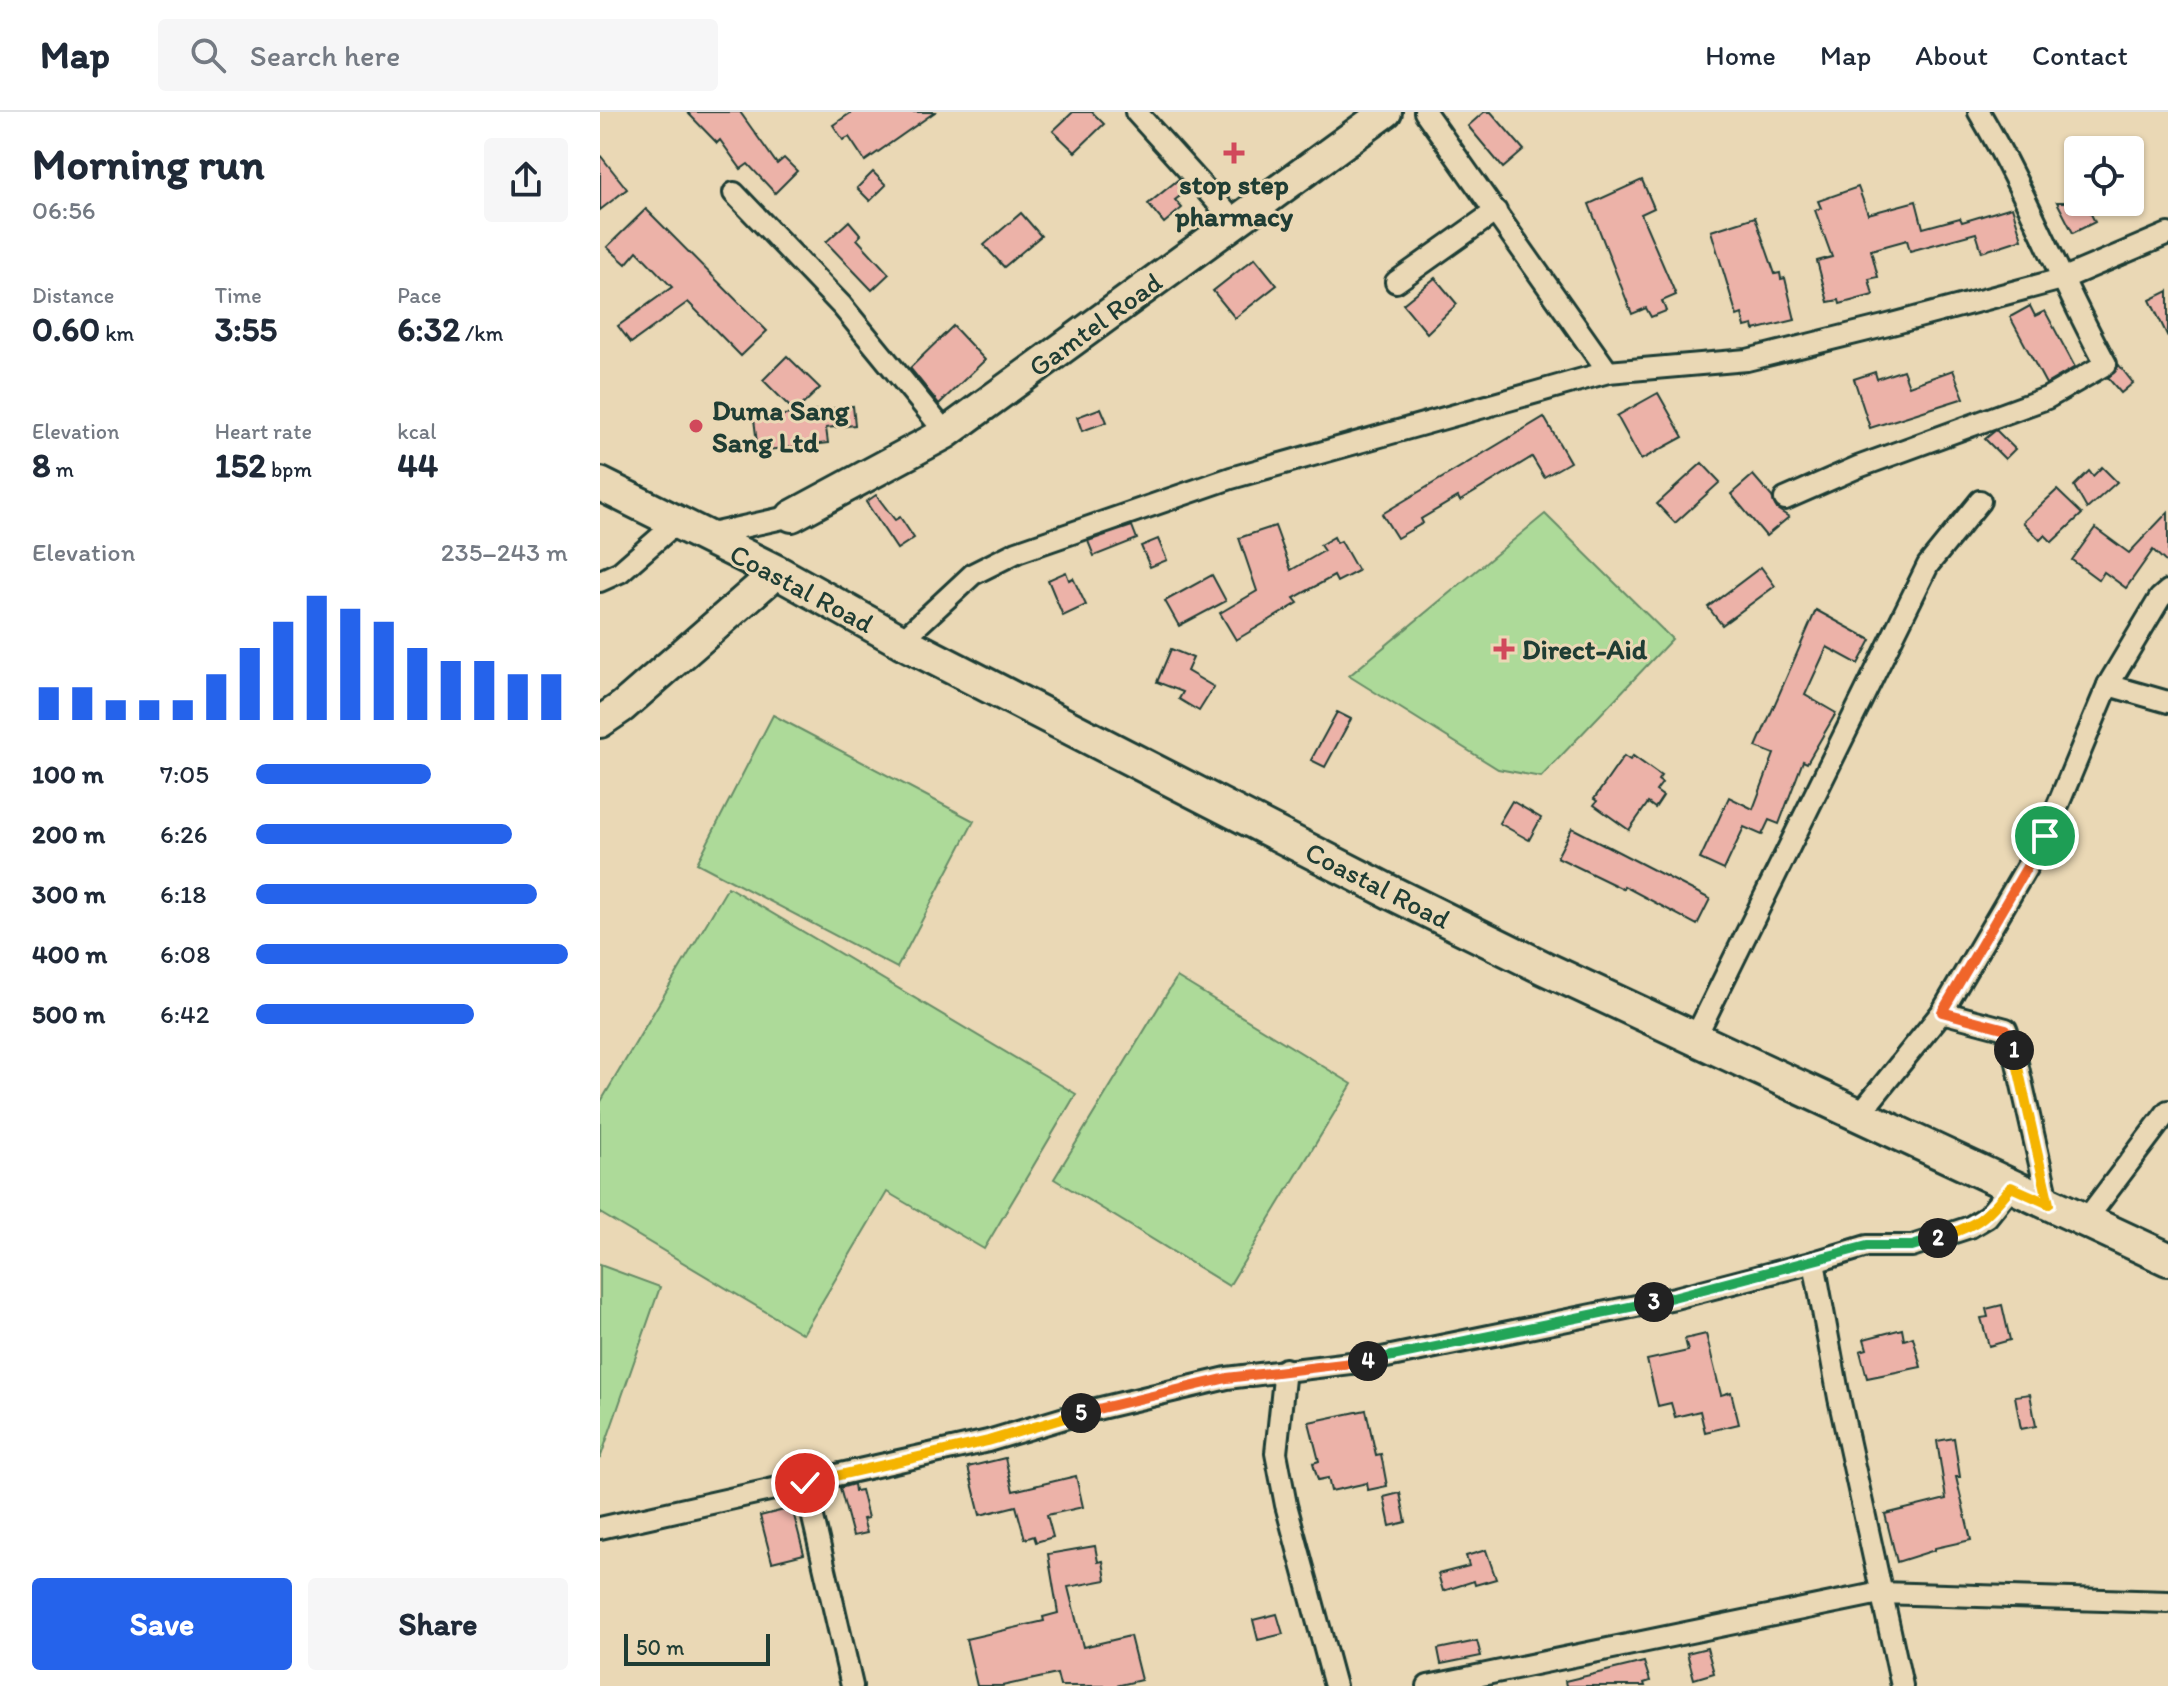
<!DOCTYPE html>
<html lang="en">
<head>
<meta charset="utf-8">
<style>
	body { margin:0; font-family:Itim,sans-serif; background:#f6f6f7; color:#1f2937; height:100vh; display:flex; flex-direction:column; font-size:30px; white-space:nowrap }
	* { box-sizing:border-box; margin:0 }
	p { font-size:26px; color:#747a83 }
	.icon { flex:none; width:44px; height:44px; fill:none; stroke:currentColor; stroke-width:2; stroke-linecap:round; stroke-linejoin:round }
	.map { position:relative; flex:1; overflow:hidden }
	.drawer { display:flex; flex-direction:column; background:#fff; width:600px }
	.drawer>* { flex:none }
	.controls { position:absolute; left:1464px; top:24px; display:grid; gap:16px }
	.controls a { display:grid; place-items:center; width:80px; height:80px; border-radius:8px; background:#fff; box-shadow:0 2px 6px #0004; font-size:40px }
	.scale { position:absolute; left:24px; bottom:20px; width:146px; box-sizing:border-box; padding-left:8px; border:4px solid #1f3d34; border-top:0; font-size:22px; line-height:28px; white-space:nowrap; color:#1f3d34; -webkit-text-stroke:6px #ead8b5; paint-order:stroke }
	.pin { position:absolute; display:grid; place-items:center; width:68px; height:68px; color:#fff; margin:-34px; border:4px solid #fff; border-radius:50%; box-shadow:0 2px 8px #0007 }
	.km { position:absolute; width:40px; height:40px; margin:-20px; border-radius:50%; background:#222; color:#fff; font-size:22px; line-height:40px; text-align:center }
	.round { display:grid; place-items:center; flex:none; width:84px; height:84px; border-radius:8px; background:#f6f6f7 }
	.overview { display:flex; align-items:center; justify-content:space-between; height:136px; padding:0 32px }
	h1 { font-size:44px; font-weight:700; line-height:60px }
	.stats { display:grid; grid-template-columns:repeat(3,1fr); gap:12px; height:136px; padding:8px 32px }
	.stats div { display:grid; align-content:center }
	.stats b { font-size:34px; font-weight:700 }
	.stats small { font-size:22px; font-weight:400 }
	.stats p { font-size:22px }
	.chart { height:224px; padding:16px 32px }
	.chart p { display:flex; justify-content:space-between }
	.chart svg { width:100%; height:144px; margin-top:8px; stroke:#2563eb; stroke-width:6 }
	.action { display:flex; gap:16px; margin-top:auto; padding:16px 32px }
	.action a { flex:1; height:92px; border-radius:8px; background:#2563eb; color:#fff; font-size:32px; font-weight:700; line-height:92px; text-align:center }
	.action a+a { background:#f6f6f7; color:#1f2937 }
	ul { padding:0 32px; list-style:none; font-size:26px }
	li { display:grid; grid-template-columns:128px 96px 1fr; align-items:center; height:60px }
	li i { height:20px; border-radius:10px; background:#2563eb }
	header { display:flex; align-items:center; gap:48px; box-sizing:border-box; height:112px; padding:0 40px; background:#fff; border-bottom:2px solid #e0e1e3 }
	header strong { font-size:38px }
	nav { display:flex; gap:44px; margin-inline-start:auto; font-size:28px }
	.search { width:560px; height:72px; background:#f6f6f7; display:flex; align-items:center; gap:20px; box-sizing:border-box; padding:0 28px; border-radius:8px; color:#747a83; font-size:30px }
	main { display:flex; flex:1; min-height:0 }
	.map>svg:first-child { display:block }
</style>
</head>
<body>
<header>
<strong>Map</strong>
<div class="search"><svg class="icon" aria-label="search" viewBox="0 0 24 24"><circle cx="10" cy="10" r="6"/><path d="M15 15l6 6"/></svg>Search here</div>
<nav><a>Home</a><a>Map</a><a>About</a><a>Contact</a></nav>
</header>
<main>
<section class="drawer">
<div class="overview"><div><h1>Morning run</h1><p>06:56</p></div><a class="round"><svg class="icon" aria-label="share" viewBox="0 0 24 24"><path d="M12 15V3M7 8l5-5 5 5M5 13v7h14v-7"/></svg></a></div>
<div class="stats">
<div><p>Distance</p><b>0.60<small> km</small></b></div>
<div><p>Time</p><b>3:55</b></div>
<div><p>Pace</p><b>6:32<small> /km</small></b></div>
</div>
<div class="stats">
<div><p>Elevation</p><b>8<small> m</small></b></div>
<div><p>Heart rate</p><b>152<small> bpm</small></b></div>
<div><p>kcal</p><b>44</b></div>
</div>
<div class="chart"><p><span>Elevation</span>235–243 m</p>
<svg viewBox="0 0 160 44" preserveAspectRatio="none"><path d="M5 44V34M15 44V34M25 44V38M35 44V38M45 44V38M55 44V30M65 44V22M75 44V14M85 44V6M95 44V10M105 44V14M115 44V22M125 44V26M135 44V26M145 44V30M155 44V30"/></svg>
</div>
<ul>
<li><b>100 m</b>7:05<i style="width:56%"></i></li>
<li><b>200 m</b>6:26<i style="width:82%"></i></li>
<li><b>300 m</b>6:18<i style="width:90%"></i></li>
<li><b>400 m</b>6:08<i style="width:100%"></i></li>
<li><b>500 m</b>6:42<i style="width:70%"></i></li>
</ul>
<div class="action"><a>Save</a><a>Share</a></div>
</section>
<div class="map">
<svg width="1568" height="1574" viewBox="0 0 1568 1574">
	<rect width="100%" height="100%" fill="#ead8b5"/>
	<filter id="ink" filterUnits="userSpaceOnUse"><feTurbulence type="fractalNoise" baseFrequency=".0125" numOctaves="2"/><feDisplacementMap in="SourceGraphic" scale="16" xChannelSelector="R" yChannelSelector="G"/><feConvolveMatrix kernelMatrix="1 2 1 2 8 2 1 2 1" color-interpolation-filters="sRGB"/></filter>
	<g filter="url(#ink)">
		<!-- green -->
		<g fill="#adda99" stroke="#668c66" stroke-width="2">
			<polygon points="945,402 1072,527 941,665 898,657 749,564"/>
			<polygon points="173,603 374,709 297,856 97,751"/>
			<polygon points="128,775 476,982 384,1137 287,1080 203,1222 0,1101 0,991"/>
			<polygon points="577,865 752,972 629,1174 454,1067"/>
			<polygon points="0,1153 60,1175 0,1347"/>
		</g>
		<!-- building -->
		<g fill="#ecb2a8" stroke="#1f3d34" stroke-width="2">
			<polygon points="87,0 140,0 177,52 184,46 197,59 175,81 148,52 141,57 120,28 117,31"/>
			<polygon points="252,0 335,0 265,49 249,25 243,28 233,13"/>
			<polygon points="473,0 492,0 504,12 475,40 453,19"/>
			<polygon points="884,0 891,0 924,38 903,56 868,14"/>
			<polygon points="0,43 27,77 0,98"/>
			<polygon points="273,60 286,73 270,89 257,76"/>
			<polygon points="579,67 588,78 575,88 582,96 564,111 548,92"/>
			<polygon points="1042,68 1054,96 1041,102 1076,183 1062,189 1066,199 1051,205 1046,196 1032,202 989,92"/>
			<polygon points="1258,75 1268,102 1316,89 1323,116 1360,106 1362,110 1412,95 1422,127 1382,140 1376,121 1310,139 1307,128 1271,138 1278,165 1269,167 1273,183 1240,192 1239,188 1228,190 1217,149 1232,145 1215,98 1221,96 1218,89"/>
			<polygon points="1457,90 1485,90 1495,110 1473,121"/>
			<polygon points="46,97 167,219 141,244 88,190 31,231 18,214 72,175 37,139 26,152 7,135"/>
			<polygon points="421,101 441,124 404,155 384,133"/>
			<polygon points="1155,105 1175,162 1180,161 1181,167 1185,166 1195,208 1154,218 1153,213 1145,215 1142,202 1137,204 1111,119"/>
			<polygon points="249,109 261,123 257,127 289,162 272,178 226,130"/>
			<polygon points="655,146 677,173 635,206 613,179"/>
			<polygon points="835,166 857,192 827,221 803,192"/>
			<polygon points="1568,179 1568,225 1550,188"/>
			<polygon points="1430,194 1435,204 1445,199 1475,255 1446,272 1410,205"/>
			<polygon points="353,214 385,248 339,292 310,256"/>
			<polygon points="187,244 220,276 195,300 163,268"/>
			<polygon points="1519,253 1533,271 1521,281 1508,266"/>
			<polygon points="1303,258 1309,274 1353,258 1364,286 1270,316 1254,267 1275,260 1277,267"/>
			<polygon points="1058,281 1083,325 1041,348 1017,304"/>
			<polygon points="253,294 255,313 226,316 228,331 158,339 154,307"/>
			<polygon points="501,296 507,310 482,319 477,305"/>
			<polygon points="944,305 970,350 944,365 932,345 860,389 858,385 821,407 823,411 797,426 782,402"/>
			<polygon points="1396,318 1415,337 1405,347 1385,327"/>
			<polygon points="1102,351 1120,370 1075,411 1057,392"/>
			<polygon points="1502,355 1517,370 1487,397 1474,374 1489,359 1493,364"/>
			<polygon points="1153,363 1172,385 1177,397 1189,405 1166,424 1131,382"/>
			<polygon points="1457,378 1482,402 1452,430 1445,423 1440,428 1423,410"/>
			<polygon points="276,383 295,408 300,405 314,426 297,437 266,390"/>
			<polygon points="1568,400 1568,452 1553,438 1526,476 1504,460 1499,468 1472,448 1495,416 1529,441"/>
			<polygon points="532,414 537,427 494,444 488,429"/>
			<polygon points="675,414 691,458 724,439 720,433 734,425 737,431 741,429 758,459 737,470 734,464 694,486 698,491 636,528 620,501 657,479 639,426"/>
			<polygon points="558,427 567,448 550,455 541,434"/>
			<polygon points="1161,455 1175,474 1122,513 1108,495"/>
			<polygon points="466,460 469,468 473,466 486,493 463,504 448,468"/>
			<polygon points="612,463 626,489 579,514 565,489"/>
			<polygon points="1216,498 1271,528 1258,552 1227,535 1205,583 1236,601 1207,651 1203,649 1179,712 1169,708 1162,723 1144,715 1124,758 1100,747 1129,685 1153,697 1174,642 1156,635"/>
			<polygon points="571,537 593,546 587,559 614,575 599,599 579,587 583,580 557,570"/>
			<polygon points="737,600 751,607 725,655 711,648"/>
			<polygon points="1024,644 1030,648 1033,644 1061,664 1058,668 1062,671 1056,679 1063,684 1055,696 1048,691 1029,718 994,693 997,689 994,687"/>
			<polygon points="912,689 941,706 929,728 899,711"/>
			<polygon points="972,716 1110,787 1097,813 1024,774 1023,777 957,745"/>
			<polygon points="1402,1193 1410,1228 1389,1234 1381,1206 1388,1205 1386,1197"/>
			<polygon points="1302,1217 1304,1228 1313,1225 1321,1255 1267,1266 1260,1239 1267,1237 1264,1227"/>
			<polygon points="1106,1222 1121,1283 1131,1280 1139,1312 1105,1320 1100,1299 1075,1305 1071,1291 1058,1294 1047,1248 1088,1239 1085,1227"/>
			<polygon points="1430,1282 1436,1314 1421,1317 1415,1284"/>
			<polygon points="766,1298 776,1343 781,1342 787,1374 768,1378 767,1371 731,1379 728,1366 718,1368 713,1351 719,1349 709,1310"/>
			<polygon points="1354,1326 1360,1365 1356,1365 1371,1428 1335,1436 1335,1438 1297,1450 1285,1402 1346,1387 1337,1329"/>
			<polygon points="405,1346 413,1379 476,1364 483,1395 447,1403 453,1425 436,1430 434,1424 425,1427 416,1394 380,1403 368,1355"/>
			<polygon points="254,1372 255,1379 261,1378 268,1406 263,1407 267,1421 253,1424 240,1376"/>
			<polygon points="800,1381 806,1410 790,1414 784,1385"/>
			<polygon points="192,1396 204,1442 172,1450 160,1404"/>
			<polygon points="495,1434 498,1450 503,1449 506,1468 468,1475 483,1535 530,1524 541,1568 516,1574 460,1574 457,1562 402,1574 377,1574 366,1527 444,1509 443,1505 458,1501 448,1442"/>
			<polygon points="886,1438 896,1467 875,1473 874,1469 843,1479 838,1462 869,1454 866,1444"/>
			<polygon points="677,1502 683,1522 658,1528 653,1508"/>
			<polygon points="877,1529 881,1544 841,1552 838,1537"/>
			<polygon points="1107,1536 1114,1561 1094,1567 1087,1541"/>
			<polygon points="1044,1550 1050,1569 1044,1571 1045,1574 966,1574 965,1569"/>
		</g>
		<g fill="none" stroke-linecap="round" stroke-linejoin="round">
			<!-- street casing -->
			<g stroke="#1f3d34" stroke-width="26">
				<g id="street">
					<polyline points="536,0 635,110"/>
					<polyline points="825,0 1008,260"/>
					<polyline points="134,81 242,194 346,321"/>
					<polyline points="796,170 896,99"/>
					<path d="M1185 387 1258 355 1447 286 1506 252C1460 169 1427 81 1379 0"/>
					<polyline points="102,424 192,404"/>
					<polyline points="0,469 20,460 75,412"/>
					<polyline points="301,529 373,462 417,440 631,366 1008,260 1147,248 1288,213 1462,167 1568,122"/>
					<polyline points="1508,573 1568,590"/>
					<polyline points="1342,900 1406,917 1415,942 1449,1092"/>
					<polyline points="1095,926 1328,453 1380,389"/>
					<polyline points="1259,1003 1342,900 1445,724 1508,573 1560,486 1568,479"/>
					<polyline points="1485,1109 1568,999"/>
					<polyline points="685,1257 676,1341 686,1393 735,1574"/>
					<polyline points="205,1371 252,1574"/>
					<polyline points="0,1416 388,1329 488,1299 627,1266 767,1249 1075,1186 1214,1150"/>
					<polyline points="828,1574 1280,1481 1568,1490"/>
					<polyline points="1302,1574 1239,1286 1214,1150 1267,1134 1312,1134 1370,1115 1387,1105 1411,1075"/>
				</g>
			</g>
			<!-- secondary casing -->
			<g stroke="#1f3d34" stroke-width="36">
				<g id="secondary">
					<polyline points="192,404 346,321 786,0"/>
					<polyline points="0,610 22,595 177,460"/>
				</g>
			</g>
			<!-- primary casing -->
			<g stroke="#1f3d34" stroke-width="38">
				<polyline id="primary" points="0,372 177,460 301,529 792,781 944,856 1568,1147"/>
			</g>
			<!-- street -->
			<use href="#street" stroke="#ead8b5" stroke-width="20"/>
			<!-- secondary -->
			<use href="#secondary" stroke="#ead8b5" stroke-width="30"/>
			<!-- primary -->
			<use href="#primary" stroke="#ead8b5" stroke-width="32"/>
		</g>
	</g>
	<g fill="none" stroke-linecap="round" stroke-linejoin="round" filter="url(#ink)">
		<!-- split-1 casing -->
		<g stroke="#fff" stroke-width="16">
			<polyline id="split-1" points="1414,938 1406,917 1342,900 1445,724"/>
		</g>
		<!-- split-2 casing -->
		<g stroke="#fff" stroke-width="16">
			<path id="split-2" d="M1338 1126C1378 1113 1385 1107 1411 1075L1449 1092 1414 938"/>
		</g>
		<!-- split-3 casing -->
		<g stroke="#fff" stroke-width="16">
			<polyline id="split-3" points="1054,1190 1267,1134 1312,1134 1338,1126"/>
		</g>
		<!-- split-4 casing -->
		<g stroke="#fff" stroke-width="16">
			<polyline id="split-4" points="768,1249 1054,1190"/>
		</g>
		<!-- split-5 casing -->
		<g stroke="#fff" stroke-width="16">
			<polyline id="split-5" points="481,1301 627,1266 768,1249"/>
		</g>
		<!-- split-6 casing -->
		<g stroke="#fff" stroke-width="16">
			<polyline id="split-6" points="205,1371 388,1329 481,1301"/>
		</g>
		<!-- split-1 -->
		<use href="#split-1" stroke="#f0652b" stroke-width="10"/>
		<!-- split-2 -->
		<use href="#split-2" stroke="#f5b400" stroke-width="10"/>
		<!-- split-3 -->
		<use href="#split-3" stroke="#22a559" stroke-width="10"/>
		<!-- split-4 -->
		<use href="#split-4" stroke="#22a559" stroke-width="10"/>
		<!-- split-5 -->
		<use href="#split-5" stroke="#f0652b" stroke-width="10"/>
		<!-- split-6 -->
		<use href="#split-6" stroke="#f5b400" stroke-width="10"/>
	</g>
	<!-- markers -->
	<g fill="#d1495b" stroke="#ead8b5" stroke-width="3">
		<path d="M630 29h8v8h8v8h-8v8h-8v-8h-8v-8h8z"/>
		<circle cx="96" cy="314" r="8"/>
		<path d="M900 525h8v8h8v8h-8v8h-8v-8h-8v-8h8z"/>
	</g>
	<g text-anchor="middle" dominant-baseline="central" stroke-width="6" stroke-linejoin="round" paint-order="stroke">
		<!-- poi labels -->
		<g font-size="28" font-weight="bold" fill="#1f3d34" stroke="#ead8b5" text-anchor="start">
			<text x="634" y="72" text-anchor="middle">stop step<tspan x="634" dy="32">pharmacy</tspan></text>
			<text x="112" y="298">Duma Sang<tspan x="112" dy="32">Sang Ltd</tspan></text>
			<text x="922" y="537">Direct-Aid</text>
		</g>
		<!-- street labels -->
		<g font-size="28" fill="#1f3d34" stroke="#ead8b5">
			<text transform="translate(495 212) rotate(-36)">Gamtel Road</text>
			<text transform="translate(202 476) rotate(28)">Coastal Road</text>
			<text transform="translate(778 773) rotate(27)">Coastal Road</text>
		</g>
	</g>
</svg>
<div class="controls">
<a><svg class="icon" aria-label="locate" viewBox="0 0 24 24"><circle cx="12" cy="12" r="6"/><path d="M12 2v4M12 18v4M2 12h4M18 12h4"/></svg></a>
</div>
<div class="scale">50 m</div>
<div class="pin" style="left:1445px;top:724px;background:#1e9e55"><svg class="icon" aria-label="arrive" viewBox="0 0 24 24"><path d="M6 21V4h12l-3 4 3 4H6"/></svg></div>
<div class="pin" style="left:205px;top:1371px;background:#d93025"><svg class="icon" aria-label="check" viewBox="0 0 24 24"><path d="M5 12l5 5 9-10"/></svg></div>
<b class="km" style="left:1414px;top:938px">1</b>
<b class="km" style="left:1338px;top:1126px">2</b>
<b class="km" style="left:1054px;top:1190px">3</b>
<b class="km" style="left:768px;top:1249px">4</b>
<b class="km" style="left:481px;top:1301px">5</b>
</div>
</main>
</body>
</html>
